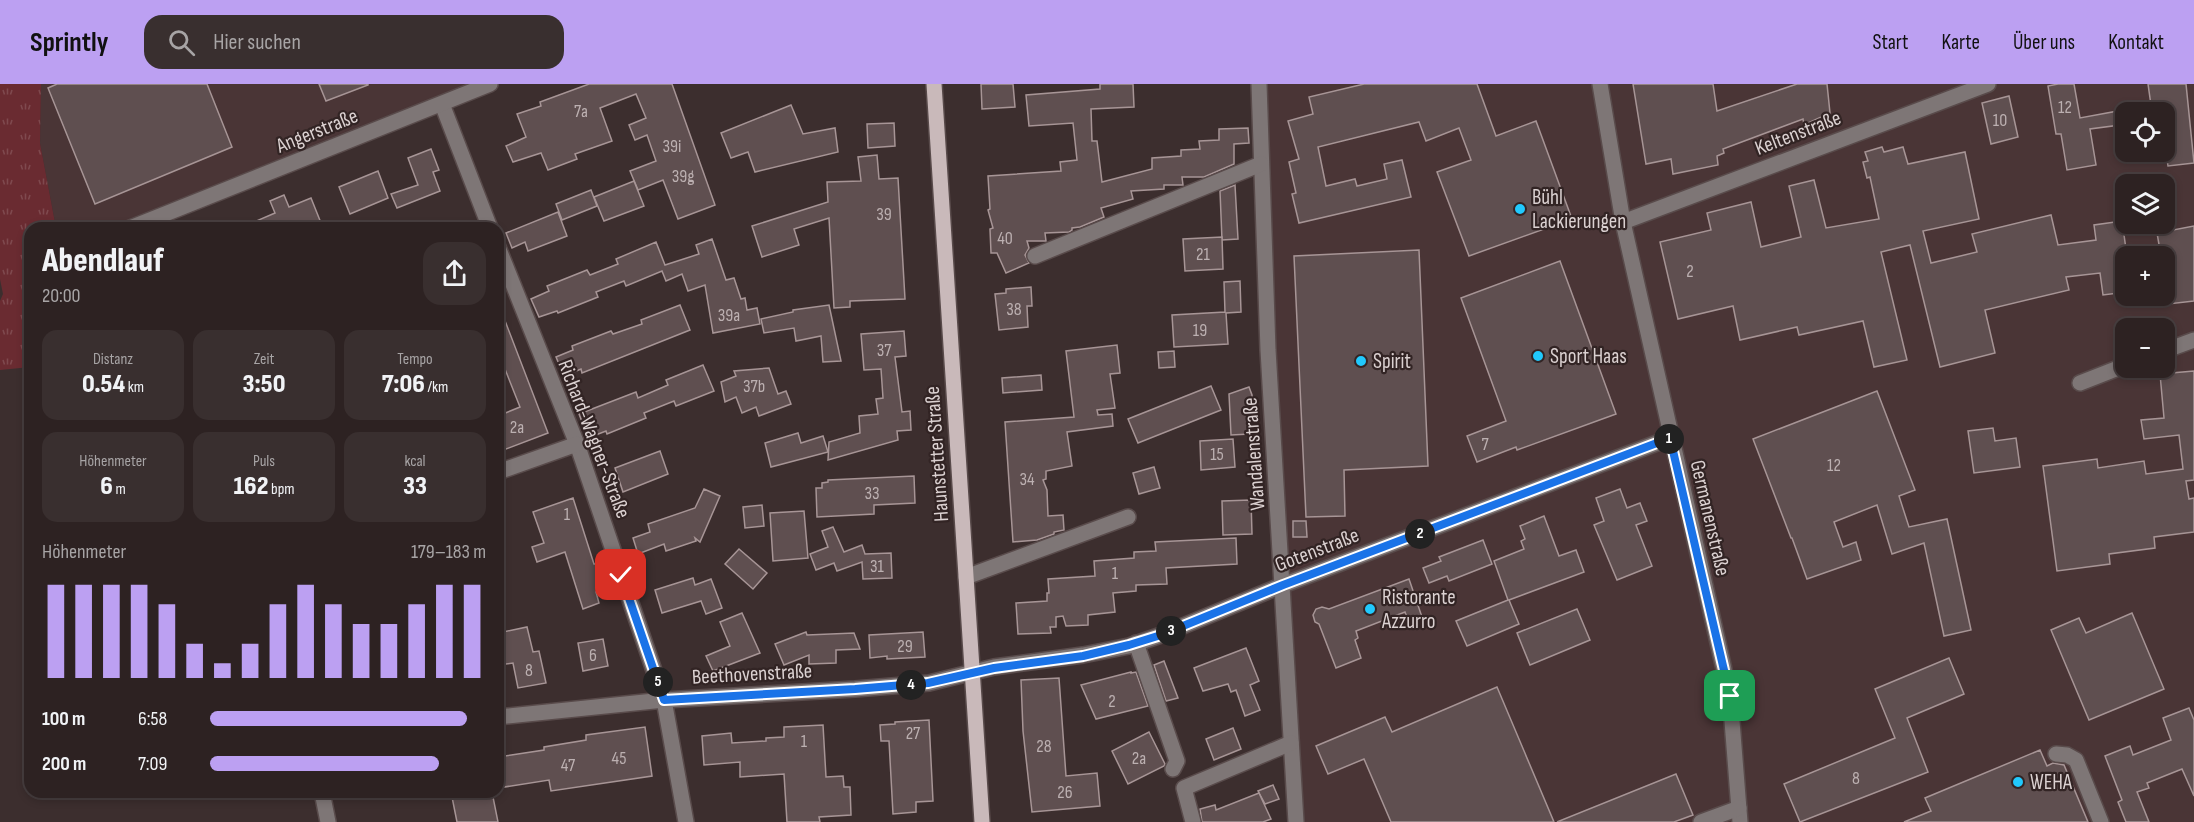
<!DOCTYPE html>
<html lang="de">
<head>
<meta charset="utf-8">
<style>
	body { margin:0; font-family:"Sofia Sans Condensed",sans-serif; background:#392f2f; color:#f1f3f6; height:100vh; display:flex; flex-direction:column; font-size:22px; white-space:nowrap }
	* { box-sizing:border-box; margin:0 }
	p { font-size:20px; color:#a7a4a5 }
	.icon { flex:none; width:33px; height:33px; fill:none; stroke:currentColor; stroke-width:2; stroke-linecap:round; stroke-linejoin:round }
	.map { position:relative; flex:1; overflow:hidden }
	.side { position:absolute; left:24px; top:138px; width:480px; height:576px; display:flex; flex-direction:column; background:#2d2222; border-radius:18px; box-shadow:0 3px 9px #0003,0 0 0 2px #483f40 }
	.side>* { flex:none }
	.controls { position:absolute; left:2115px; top:18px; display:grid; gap:12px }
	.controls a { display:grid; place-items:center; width:60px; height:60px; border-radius:12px; background:#2d2222; box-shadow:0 3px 9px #0003,0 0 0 2px #483f40; font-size:30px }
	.pin { position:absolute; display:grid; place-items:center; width:51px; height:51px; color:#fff; margin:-26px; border-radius:12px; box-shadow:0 3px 9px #0006 }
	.km { position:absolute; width:30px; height:30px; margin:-15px; border-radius:50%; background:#222; color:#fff; font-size:16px; line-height:30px; text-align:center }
	.round { display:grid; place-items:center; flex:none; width:63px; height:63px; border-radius:18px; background:#392f2f }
	.head { display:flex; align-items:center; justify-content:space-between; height:102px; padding:0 18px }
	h1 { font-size:33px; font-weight:800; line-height:45px }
	.stats { display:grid; grid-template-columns:repeat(3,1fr); gap:9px; height:102px; padding:6px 18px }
	.stats div { display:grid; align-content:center; border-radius:15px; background:#392f2f; text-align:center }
	.stats b { font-size:26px; font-weight:800 }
	.stats small { font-size:16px; font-weight:400 }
	.stats p { font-size:16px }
	.chart { height:168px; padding:12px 18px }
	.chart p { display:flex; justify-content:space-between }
	.chart svg { width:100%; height:108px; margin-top:6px; stroke:#bca0f2; stroke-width:6 }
	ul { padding:0 18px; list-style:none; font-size:20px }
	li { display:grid; grid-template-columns:96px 72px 1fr; align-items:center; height:45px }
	li i { height:15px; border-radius:8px; background:#bca0f2 }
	header { display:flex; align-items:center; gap:36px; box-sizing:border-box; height:84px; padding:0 30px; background:#bca0f2; color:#111 }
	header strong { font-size:28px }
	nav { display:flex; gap:33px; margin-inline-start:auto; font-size:21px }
	.search { width:420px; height:54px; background:#392f2f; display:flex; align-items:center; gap:15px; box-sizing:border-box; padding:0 21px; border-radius:18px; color:#a7a4a5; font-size:22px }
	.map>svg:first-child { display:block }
</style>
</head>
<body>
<header>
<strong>Sprintly</strong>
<div class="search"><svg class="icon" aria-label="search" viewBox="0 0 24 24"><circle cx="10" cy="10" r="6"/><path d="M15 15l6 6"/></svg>Hier suchen</div>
<nav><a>Start</a><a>Karte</a><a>Über uns</a><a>Kontakt</a></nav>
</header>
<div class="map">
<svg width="2194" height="738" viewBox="0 0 2194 738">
	<defs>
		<pattern id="grass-tufts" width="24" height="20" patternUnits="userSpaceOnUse" patternTransform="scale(1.5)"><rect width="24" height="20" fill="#6a2b31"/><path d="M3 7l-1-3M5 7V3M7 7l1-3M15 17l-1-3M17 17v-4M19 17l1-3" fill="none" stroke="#7f494e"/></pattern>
	</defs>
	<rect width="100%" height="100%" fill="#3c2e2e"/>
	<!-- built -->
	<g fill="#4a3536" fill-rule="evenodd">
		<polygon points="41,0 474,0 117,144 56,144 40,59"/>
		<path d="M1253 0H2194V738H1295ZM2126 28H2164V68H2126ZM2126 100H2164V140H2126ZM2126 172H2164V212H2126ZM2126 244H2164V284H2126Z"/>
	</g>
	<!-- grass -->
	<polygon fill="url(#grass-tufts)" points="0,0 41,0 40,59 56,144 30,144 30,283 0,286 0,217 3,210 0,195"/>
	<!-- building -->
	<g fill="#5f4f50" stroke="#a79596" stroke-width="1.5">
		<polygon points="57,0 207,0 232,63 95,120 48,4"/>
		<polygon points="319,0 368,0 368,1 326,17"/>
		<polygon points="589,0 672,0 715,121 678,135 663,96 638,106 630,87 656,77 647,51 635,56 629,41 646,34 636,10 600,24 612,57 575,70 577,75 548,86 541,69 513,78 506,62 526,53 517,30 541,22 540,18"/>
		<polygon points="981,0 1013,0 1015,23 982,25"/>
		<polygon points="1100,0 1133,0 1134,23 1091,25 1092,57 1097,57 1102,98 1152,85 1152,74 1181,72 1181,66 1200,65 1199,57 1219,56 1219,45 1248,44 1249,59 1234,60 1234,80 1204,93 1182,93 1183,101 1164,101 1164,105 1131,107 1133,115 1101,124 1104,133 1080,143 1072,144 1072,146 1069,148 1045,149 1046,157 1027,157 1029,164 1025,171 1029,179 1006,189 997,169 991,169 990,145 993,144 988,126 990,125 988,92 1061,87 1060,78 1077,76 1073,39 1029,42 1026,11 1100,5"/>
		<polygon points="1364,0 1477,0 1496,52 1536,37 1572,135 1469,172 1437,88 1471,76 1459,44 1426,57 1419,38 1318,63 1326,102 1355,95 1357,102 1387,95 1384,80 1402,76 1411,113 1299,139 1292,110 1296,109 1289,78 1299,75 1288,37 1313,30 1309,13"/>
		<polygon points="1633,0 1713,0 1717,27 1797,0 1827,0 1830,29 1804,41 1803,35 1723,65 1724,69 1717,72 1718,81 1673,90 1671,75 1646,80"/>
		<polygon points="2058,0 2074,0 2080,34 2118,27 2120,41 2090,45 2096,81 2067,86 2061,50 2056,50 2048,2"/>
		<polygon points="2148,0 2186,0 2194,79 2168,82 2164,58 2164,28 2152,28"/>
		<polygon points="2009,12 2018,53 1991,60 1982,19"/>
		<polygon points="791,21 803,50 835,44 838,68 755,88 748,68 731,74 721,49"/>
		<polygon points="894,39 895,62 868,64 867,40"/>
		<polygon points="1882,63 1884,68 1903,63 1908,80 1965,68 1979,135 1923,147 1931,179 1977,168 1972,150 2051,131 2058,161 2096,156 2094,141 2122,137 2127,172 2126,208 2103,211 2100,189 2066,193 2069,206 1985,226 1995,269 1940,283 1910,161 1881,168 1907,276 1874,283 1863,237 1799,251 1797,243 1740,256 1733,222 1678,235 1660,158 1711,146 1707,129 1751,118 1761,163 1801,153 1789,102 1814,96 1826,144 1879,135 1870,93 1867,94 1863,78 1868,77 1865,68"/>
		<polygon points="431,65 439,86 433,88 440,107 397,124 391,110 418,101 408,74"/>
		<polygon points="877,71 879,95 898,94 905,215 850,217 850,223 834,224 829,134 794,145 799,161 762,173 752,142 828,118 827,98 861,97 858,73"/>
		<polygon points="378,87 388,114 350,130 339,103"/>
		<polygon points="634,97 644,122 604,137 594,113"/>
		<polygon points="1235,101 1238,155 1222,156 1220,107"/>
		<polygon points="591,106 597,122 562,136 556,120"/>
		<polygon points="284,111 289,123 311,114 323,144 240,144 275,129 270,117"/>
		<polygon points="558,128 567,152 528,167 525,158 512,164 506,149"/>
		<polygon points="2194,142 2194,217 2168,220 2164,197 2164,172 2161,172 2157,149"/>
		<polygon points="1222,153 1223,185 1185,187 1183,155"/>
		<polygon points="712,155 726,196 734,194 741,215 745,214 747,226 757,224 760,240 713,249 705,201 688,207 682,190 666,197 662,187 626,202 624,197 596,208 598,213 558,229 557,227 539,233 531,215 549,207 547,202 587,186 590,191 618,180 616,175 656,158 665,181 699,170 696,161"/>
		<polygon points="1419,166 1428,382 1344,386 1345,432 1306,433 1294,172"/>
		<polygon points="1560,177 1616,330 1517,366 1516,363 1477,378 1467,352 1506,337 1461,214"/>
		<polygon points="1240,197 1241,228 1226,229 1228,260 1174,263 1172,231 1225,228 1224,198"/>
		<polygon points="1031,203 1032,222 1027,222 1028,243 999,246 995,210 1006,209 1006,205"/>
		<polygon points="499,221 548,349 498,368 498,332 520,323 501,275 498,276"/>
		<polygon points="680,221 690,246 582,289 581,285 564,292 556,273 573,266 572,262 611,247 613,250 642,240 641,236"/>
		<polygon points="829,221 841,277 823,278 821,252 796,257 794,244 764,249 761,235 793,228 793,226"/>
		<polygon points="904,247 906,272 895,273 902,328 910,327 911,346 897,347 898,356 828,376 829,358 860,349 859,332 878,330 876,315 883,314 881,285 864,286 861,250"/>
		<polygon points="1117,261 1120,289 1110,290 1115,324 1097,326 1098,331 1112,330 1113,342 1067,348 1072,382 1046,387 1046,395 1043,396 1047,406 1048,432 1063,431 1064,446 1054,448 1054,450 1037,456 1013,458 1005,338 1074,333 1066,267"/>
		<polygon points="1174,267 1175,283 1159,284 1158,268"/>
		<polygon points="703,281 714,307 676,322 674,317 644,329 646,334 607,350 606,347 588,354 579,330 636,308 638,314 668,301 666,296"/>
		<polygon points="769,284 778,310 786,307 791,320 759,332 756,323 742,329 736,313 725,318 721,298 736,292 734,287"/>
		<polygon points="2194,287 2194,396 2186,397 2189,415 2194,414 2194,448 2154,453 2155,464 2109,470 2110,480 2057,487 2043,382 2097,375 2098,384 2144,377 2146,390 2183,385 2179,351 2144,355 2141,336 2164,334 2160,290"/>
		<polygon points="1041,291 1042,306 1003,309 1002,294"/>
		<polygon points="1211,302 1221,326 1138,359 1128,335"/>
		<polygon points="1249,303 1252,311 1252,317 1248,318 1250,350 1231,351 1229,310"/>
		<polygon points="1877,307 1915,406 1899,412 1909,443 1947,435 1971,546 1944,552 1924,459 1892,470 1877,421 1834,438 1843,463 1856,458 1861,476 1807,495 1792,454 1791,454 1753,355"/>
		<polygon points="1993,344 1995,357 2016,354 2020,383 1974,389 1968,347"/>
		<polygon points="798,349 801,359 823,352 828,368 771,383 765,359"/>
		<polygon points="1233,355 1235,383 1201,386 1200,357"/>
		<polygon points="660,367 668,390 623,408 615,384"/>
		<polygon points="1154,383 1160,404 1139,410 1133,389"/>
		<polygon points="914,392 915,419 874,421 874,430 817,433 816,404 822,404 822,399 828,398 828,396"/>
		<polygon points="704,405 720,412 700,458 695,454 696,457 666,467 664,460 638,470 633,454 650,448 648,440 695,424"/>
		<polygon points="1620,405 1627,424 1640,419 1647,437 1636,441 1652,482 1617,496 1594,441 1604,437 1596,414"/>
		<polygon points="573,414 594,480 596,480 604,506 596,508 599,519 583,525 565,468 537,478 532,463 544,459 533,428"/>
		<polygon points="1251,416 1252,450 1223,451 1222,417"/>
		<polygon points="762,421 764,442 745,444 743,423"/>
		<polygon points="804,427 808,474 773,477 770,429"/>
		<polygon points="1544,432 1559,472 1576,466 1584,488 1509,516 1519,540 1467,562 1456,537 1508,516 1494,477 1524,465 1521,457 1525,455 1520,442"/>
		<polygon points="1293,437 1306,437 1307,453 1293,453"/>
		<polygon points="833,443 844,468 862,461 865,470 891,469 892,494 863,495 862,478 837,487 834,479 816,486 810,470 828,463 822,447"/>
		<polygon points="1236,454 1237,480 1166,484 1167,500 1136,501 1136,507 1113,509 1115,528 1088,531 1088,541 1066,542 1063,532 1056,533 1056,543 1050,543 1051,549 1018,550 1016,519 1047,517 1047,509 1049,509 1048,495 1095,492 1094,477 1134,474 1134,468 1156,467 1155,458"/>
		<polygon points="1483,456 1492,480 1449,497 1447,492 1429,499 1423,484 1441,477 1439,473"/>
		<polygon points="739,465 767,489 753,505 725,480"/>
		<polygon points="693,494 695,501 711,495 722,524 706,530 701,517 662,529 655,506"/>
		<polygon points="1409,495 1422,533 1409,539 1405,528 1356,547 1358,554 1355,556 1361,574 1336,584 1319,540 1315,538 1313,531 1316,525 1322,523 1329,525"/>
		<polygon points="1577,525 1590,556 1530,581 1517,549"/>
		<polygon points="742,529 760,569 713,587 706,572 730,562 720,538"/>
		<polygon points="2132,529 2164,605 2089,636 2051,546 2079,534 2086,549"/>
		<polygon points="527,543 533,568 539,567 546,599 518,604 513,579 498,581 498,549"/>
		<polygon points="806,548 807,551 854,549 860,565 836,566 836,579 809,580 809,571 784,581 775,560"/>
		<polygon points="923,548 925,573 887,575 887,572 870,574 869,551"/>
		<polygon points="603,555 608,582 583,587 578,559"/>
		<polygon points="1246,564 1259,597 1250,601 1260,626 1245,632 1236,606 1231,608 1228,600 1203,607 1194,584"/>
		<polygon points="1949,574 1964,610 1907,634 1928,688 1800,738 1784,700 1895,654 1875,605"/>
		<polygon points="1164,577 1178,614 1166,617 1154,581"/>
		<polygon points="1131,588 1131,589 1136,588 1148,622 1096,635 1081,601"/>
		<polygon points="1059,594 1066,692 1097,689 1100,722 1032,728 1023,647 1021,596"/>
		<polygon points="1497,603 1554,738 1391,738 1364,675 1328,690 1316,662 1385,633 1392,648"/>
		<polygon points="2189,624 2194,636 2194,712 2182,685 2147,699 2149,704 2137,708 2149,738 2126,738 2118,718 2122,716 2105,672 2130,662 2133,671 2171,656 2163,634"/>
		<polygon points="929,636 933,717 916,718 916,728 893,730 889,657 881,657 880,641 895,640 895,638"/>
		<polygon points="823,641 826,693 843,692 844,703 850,703 851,731 819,733 820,738 787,738 784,690 740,693 740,678 704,681 702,652 731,649 732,659 766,657 766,654 784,653 784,643"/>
		<polygon points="645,643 652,692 551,707 549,696 498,704 498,673 544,666 544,663 586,656 586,651"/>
		<polygon points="1233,644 1241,665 1214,676 1206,655"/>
		<polygon points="1149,648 1165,680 1164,682 1128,700 1112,667"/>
		<polygon points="2040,666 2047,682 2053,679 2064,681 2088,738 1904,738 1931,727 1925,714"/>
		<polygon points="1676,690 1693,731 1674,738 1557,738"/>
		<polygon points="1273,701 1279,715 1265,720 1258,707"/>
		<polygon points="451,708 492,708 498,738 457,738"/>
		<polygon points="1259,709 1271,735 1263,738 1202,738 1200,725 1215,721 1216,726"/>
	</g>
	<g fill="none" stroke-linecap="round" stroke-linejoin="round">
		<!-- minor casing -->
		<g stroke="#594b4b" stroke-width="18">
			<g id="minor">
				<polyline points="1259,0 1268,266 1296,738"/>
				<polyline points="1600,0 1623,138 1730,612 1740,738"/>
				<polyline points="442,20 490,144"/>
				<polyline points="1623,138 1988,0"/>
				<polyline points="130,144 490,0"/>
				<polyline points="498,163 577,360 664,616 686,738"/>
				<polyline points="1035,172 1261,80"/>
				<polyline points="2164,267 2194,256"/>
				<polyline points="2080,299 2126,281"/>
				<polyline points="498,388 577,360"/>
				<polyline points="966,493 1128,433"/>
				<polyline points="1136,559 1177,677 1173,685"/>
				<polyline points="498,633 664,616 855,605 929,599 994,583 1083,571 1129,562 1161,551 1283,501 1670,354"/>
				<polyline points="2056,670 2067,671 2076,676 2101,738"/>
				<polyline points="322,708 328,738"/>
				<polyline points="1193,738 1184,704 1291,659"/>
				<polyline points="1701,738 1739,724"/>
			</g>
		</g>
		<!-- major casing -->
		<g stroke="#594b4b" stroke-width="18">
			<polyline id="major" points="934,0 982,738"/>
		</g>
		<!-- minor -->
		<use href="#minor" stroke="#7e7676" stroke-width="15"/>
		<!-- major -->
		<use href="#major" stroke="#c9b9ba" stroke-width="15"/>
	</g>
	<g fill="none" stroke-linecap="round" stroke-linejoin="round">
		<!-- route casing -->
		<g stroke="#fff" stroke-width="12">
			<polyline id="route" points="621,491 664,616 855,605 928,599 994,584 1083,572 1129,561 1161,551 1283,501 1670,354 1730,612"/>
		</g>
		<!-- route -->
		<use href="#route" stroke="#1a73e8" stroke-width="8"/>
	</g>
	<!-- markers -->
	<g fill="#21c9fd" stroke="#322424" stroke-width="2">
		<circle cx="1520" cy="125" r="6"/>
		<circle cx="1538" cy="272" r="6"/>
		<circle cx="1361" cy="277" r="6"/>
		<circle cx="1370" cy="525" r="6"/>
		<circle cx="2018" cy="698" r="6"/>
	</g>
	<g text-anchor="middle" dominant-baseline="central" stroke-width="4.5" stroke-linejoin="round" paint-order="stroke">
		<!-- number labels -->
		<g font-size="18" fill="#bcb0b1">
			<text x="2065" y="23">12</text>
			<text x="581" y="27">7a</text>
			<text x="2000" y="36">10</text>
			<text x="672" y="62">39i</text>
			<text x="683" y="92">39g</text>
			<text x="884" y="130">39</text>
			<text x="1005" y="154">40</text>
			<text x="1203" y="170">21</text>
			<text x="1690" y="187">2</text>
			<text x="1014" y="225">38</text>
			<text x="729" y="231">39a</text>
			<text x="1200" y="246">19</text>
			<text x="884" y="266">37</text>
			<text x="754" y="302">37b</text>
			<text x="517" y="343">2a</text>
			<text x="1485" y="360">7</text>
			<text x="1217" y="370">15</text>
			<text x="1834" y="381">12</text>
			<text x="1027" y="395">34</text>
			<text x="872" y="409">33</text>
			<text x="567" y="430">1</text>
			<text x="877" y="482">31</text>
			<text x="1115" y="489">1</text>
			<text x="905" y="562">29</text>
			<text x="593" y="571">6</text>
			<text x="529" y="586">8</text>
			<text x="1112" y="617">2</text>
			<text x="913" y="649">27</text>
			<text x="804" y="657">1</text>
			<text x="1044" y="662">28</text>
			<text x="619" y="674">45</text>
			<text x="1139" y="674">2a</text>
			<text x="568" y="681">47</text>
			<text x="1856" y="694">8</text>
			<text x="1065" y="708">26</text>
		</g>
		<!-- street labels -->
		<g font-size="21" fill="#dbd1d1" stroke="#322424">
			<text transform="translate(317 47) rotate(-22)">Angerstraße</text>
			<text transform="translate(1798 49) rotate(-21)">Keltenstraße</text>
			<text transform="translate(594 355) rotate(69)">Richard-Wagner-Straße</text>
			<text transform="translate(937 370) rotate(-94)">Haunstetter Straße</text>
			<text transform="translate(1254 370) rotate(-94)">Wandalenstraße</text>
			<text transform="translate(1710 434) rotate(77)">Germanenstraße</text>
			<text transform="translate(1317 466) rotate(-21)">Gotenstraße</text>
			<text transform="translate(752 590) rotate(-3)">Beethovenstraße</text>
		</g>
		<!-- poi labels -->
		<g font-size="21" fill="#dbd1d1" stroke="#322424" text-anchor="start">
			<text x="1532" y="113">Bühl<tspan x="1532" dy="24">Lackierungen</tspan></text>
			<text x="1550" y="272">Sport Haas</text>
			<text x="1373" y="277">Spirit</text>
			<text x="1382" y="513">Ristorante<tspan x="1382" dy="24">Azzurro</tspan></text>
			<text x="2030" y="698">WEHA</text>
		</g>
	</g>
</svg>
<div class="controls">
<a><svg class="icon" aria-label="locate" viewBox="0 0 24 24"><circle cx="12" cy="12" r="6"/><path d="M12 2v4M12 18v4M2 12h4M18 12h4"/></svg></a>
<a><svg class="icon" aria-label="layers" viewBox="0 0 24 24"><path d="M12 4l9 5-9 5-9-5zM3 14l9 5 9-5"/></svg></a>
<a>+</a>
<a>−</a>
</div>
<div class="pin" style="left:1730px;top:612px;background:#1e9e55"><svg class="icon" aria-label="arrive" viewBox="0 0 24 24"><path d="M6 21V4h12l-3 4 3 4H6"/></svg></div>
<div class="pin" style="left:621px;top:491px;background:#d93025"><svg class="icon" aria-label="check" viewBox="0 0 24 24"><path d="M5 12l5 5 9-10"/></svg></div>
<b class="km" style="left:1669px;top:355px">1</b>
<b class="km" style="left:1420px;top:450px">2</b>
<b class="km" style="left:1171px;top:547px">3</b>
<b class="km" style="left:911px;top:601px">4</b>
<b class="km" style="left:658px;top:598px">5</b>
<section class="side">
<div class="head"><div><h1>Abendlauf</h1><p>20:00</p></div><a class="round"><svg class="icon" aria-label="share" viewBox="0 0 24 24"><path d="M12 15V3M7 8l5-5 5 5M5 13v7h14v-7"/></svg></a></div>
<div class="stats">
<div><p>Distanz</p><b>0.54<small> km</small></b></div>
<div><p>Zeit</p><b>3:50</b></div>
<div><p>Tempo</p><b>7:06<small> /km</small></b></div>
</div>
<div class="stats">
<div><p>Höhenmeter</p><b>6<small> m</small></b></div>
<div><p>Puls</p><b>162<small> bpm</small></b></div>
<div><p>kcal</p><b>33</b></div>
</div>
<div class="chart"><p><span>Höhenmeter</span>179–183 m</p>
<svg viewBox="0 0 160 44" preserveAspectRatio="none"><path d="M5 44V6M15 44V6M25 44V6M35 44V6M45 44V14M55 44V30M65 44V38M75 44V30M85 44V14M95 44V6M105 44V14M115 44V22M125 44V22M135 44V14M145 44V6M155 44V6"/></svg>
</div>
<ul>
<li><b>100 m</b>6:58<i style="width:93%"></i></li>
<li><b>200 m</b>7:09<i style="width:83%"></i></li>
</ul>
</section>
</div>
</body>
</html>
